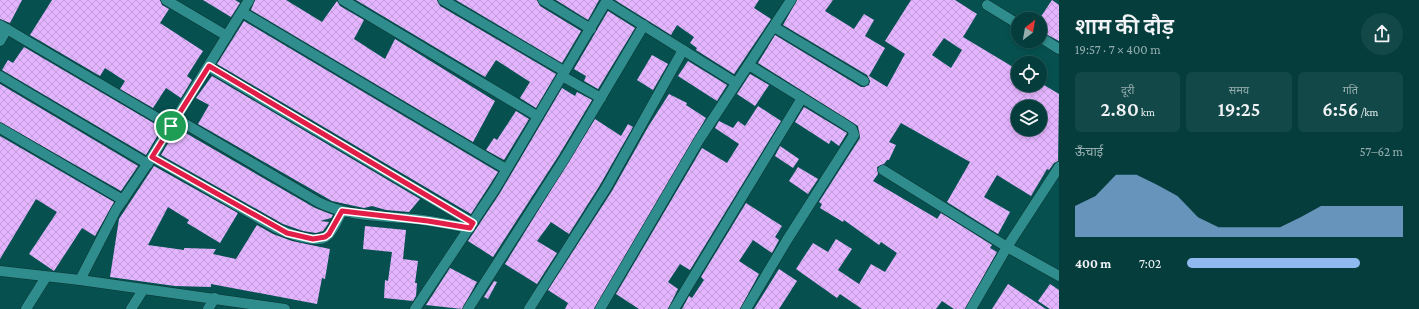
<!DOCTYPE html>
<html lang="hi">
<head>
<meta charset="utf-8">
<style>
	body { margin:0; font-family:"Crimson Pro","Noto Sans Devanagari",serif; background:#124847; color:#f1f3f6; height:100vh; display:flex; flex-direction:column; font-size:15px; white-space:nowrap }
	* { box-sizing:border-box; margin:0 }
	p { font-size:13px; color:#97aeaf }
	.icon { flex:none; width:22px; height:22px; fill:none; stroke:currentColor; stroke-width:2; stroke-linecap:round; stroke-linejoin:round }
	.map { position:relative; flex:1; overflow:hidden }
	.sheet { display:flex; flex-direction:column; background:#043d3c; width:360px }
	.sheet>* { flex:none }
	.needle { width:26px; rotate:31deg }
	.controls { position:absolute; left:1011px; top:12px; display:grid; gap:8px }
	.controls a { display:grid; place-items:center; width:36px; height:36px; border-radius:50%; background:#043d3c; box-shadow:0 2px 6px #0003,0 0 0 1px #255656; font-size:20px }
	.pin { position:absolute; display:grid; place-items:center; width:34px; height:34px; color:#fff; margin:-17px; border:2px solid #fff; border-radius:50%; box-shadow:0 1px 4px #0007 }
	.round { display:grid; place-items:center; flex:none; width:42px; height:42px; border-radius:21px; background:#124847 }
	.head { display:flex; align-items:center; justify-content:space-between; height:68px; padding:0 16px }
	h1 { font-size:22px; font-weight:600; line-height:30px }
	.stats { display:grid; grid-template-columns:repeat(3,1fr); gap:6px; height:68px; padding:4px 16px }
	.stats div { display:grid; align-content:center; border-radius:6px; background:#124847; text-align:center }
	.stats b { font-size:20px; font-weight:600 }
	.stats small { font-size:11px; font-weight:400 }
	.stats p { font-size:11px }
	.chart { height:112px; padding:8px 16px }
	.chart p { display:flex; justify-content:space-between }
	.chart svg { width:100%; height:72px; margin-top:4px; fill:#90b9f0; opacity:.7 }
	ul { padding:0 16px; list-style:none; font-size:13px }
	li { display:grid; grid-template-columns:64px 48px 1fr; align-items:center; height:30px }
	li i { height:10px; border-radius:5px; background:#90b9f0 }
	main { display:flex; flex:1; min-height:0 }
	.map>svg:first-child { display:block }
</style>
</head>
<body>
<main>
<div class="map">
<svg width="1059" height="309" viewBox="0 0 1059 309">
	<defs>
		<pattern id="building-cross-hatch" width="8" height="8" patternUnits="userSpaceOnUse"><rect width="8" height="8" fill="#e5b4ff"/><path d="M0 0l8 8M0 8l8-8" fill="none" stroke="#c19dd9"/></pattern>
	</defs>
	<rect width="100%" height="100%" fill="#065150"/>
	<!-- building -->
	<g fill="url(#building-cross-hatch)" fill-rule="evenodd">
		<polygon points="0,0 22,0 10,23 0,19"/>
		<polygon points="52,0 160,0 162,5 169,9 160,23 203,51 187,76 192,80 181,98 166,88 153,108 120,89 125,81 105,68 100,76 30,35"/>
		<polygon points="203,0 235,0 240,3 231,17"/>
		<polygon points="255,0 286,0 322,22 337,1 340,6 364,20 354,39 385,59 395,39 495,101 473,142 251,10"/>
		<polygon points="356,0 437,0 440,6 556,74 536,108 520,98 530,82 496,60 485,77"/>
		<polygon points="456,0 537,0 540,6 581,31 562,63"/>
		<polygon points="556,0 599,0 588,20"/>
		<polygon points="615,0 759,0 754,8 771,19 734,74 696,50 697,48 690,43 694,37 677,25 671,35"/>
		<path d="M797 0H833L825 11 854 29 864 14 874 20 865 36 885 48 869 76 887 87 905 54 885 41 911 0H955L977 14 963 37 1018 70V85H1044L1059 94 1058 161 1054 163 1049 170 1047 169 1031 196 997 175 984 197 1010 212 998 234 947 202 970 162 901 123 889 142 896 145 889 160H887L884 164 877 167 878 174 873 181 936 218 937 219 941 213 992 245 990 248 997 252 965 309H954L942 301 936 309H862L840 294 837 298 796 269 813 243 828 252 836 239 852 249 838 270 859 284 871 264 885 272 897 253 881 242 879 245 844 220 843 222 820 208 822 204 819 202 860 138 858 126 758 63 775 35 861 87H864L869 85 870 81 867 75 783 25ZM944 38 962 50 951 68 932 55ZM1018 107H1040V129H1018Z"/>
		<polygon points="1052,0 1059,5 1059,41 1040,31 1040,18"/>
		<polygon points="608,11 635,28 598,89 584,81 586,76 574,69"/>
		<polygon points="244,21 498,172 471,214 217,64"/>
		<polygon points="24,47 162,128 146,155 2,70 8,60 13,63"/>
		<polygon points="652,55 668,64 653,90 637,80"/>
		<polygon points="688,61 727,85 717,101 678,76"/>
		<polygon points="750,74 769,85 755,106 737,94"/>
		<polygon points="212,76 420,199 409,212 386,210 372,206 364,208 332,201 198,124 209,105 196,98"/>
		<polygon points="0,84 138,166 121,191 0,122"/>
		<polygon points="562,88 575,96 577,92 592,100 559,155 493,257 468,241 500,193"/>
		<polygon points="669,94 687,103 686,105 706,118 594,309 565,309 568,303 548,290 612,191 648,127"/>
		<polygon points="758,106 781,121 690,270 680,264 668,282 678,289 668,309 639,309 616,294 702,148 727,163 739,144 715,128 719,121 733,128 738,121 745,126"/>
		<polygon points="804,107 847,133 839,146 831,140 829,144 795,122"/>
		<polygon points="516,111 529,119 504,160 486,150 494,138 497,140"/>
		<polygon points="595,119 621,136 628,124 633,127 600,185 569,234 551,222 537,241 557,253 537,284 505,264"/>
		<polygon points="177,128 315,208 333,215 331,218 320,221 329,222 328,224 323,231 316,233 303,231 283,224 161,155"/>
		<polygon points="0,136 114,202 95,236 82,228 54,271 29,254 57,212 36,199 0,259"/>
		<polygon points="780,146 799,159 793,168 775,156"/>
		<polygon points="154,166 238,213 220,243 187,223 189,220 168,207 148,245 184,250 184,248 216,249 213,254 236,259 257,225 273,234 292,241 330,249 325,279 322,278 317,304 211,284 211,287 175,286 110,277 119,219"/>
		<polygon points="798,167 818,179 808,194 789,181"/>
		<polygon points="746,203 782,226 775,237 779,240 772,253 753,240 739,261 759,274 740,309 682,309 689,296 692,298 704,280 701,277"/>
		<polygon points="365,226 406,230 403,259 418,261 415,283 417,283 416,296 413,301 384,298 385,280 388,281 392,252 363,249"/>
		<polygon points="450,268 477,282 462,309 426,305"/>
		<polygon points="779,269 797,281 779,309 754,309"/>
		<polygon points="494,281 497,282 488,299 484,297"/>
		<polygon points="1008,284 1046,309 992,309"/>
		<polygon points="1050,284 1059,290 1059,309 1050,309 1038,301"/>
	</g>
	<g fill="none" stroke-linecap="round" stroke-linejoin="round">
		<!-- minor casing -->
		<g stroke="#0b3332" stroke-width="11">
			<g id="minor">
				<polyline points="166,0 227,36"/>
				<polyline points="343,0 537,116"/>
				<polyline points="443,0 564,71"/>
				<polyline points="543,0 591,29"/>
				<polyline points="606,2 736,83"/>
				<polyline points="987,5 1018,24"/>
				<polyline points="242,12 506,169"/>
				<polyline points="0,25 171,126"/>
				<polyline points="774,27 864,81"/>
				<polyline points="1040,37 1059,49"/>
				<polyline points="0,41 7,29"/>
				<polyline points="209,67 473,223"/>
				<polyline points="0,76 148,164"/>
				<polyline points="562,76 601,98"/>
				<path d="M177 119 318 202C348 217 382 216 415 219 433 221 451 225 470 228"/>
				<polyline points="0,128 123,200"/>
				<path d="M152 157 276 228C287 233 317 245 327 236 334 230 338 219 342 211"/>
				<polyline points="1059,167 1007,247 1059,276"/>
				<polyline points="883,170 1007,247 971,309"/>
				<polyline points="0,271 80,280 285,309"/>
				<polyline points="80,280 116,210 152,157 249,0"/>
				<polyline points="26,309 46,277"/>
				<polyline points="131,309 143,290"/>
				<polyline points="208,309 215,298"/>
				<polyline points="415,309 495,189 607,0"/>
				<polyline points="468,309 565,158 644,25"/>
				<polyline points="529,309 606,188 683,50"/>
				<polyline points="600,309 699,140 791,0"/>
				<polyline points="674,309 802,98"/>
				<polyline points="746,309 787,240 854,135 852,129 838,120 749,65"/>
			</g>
		</g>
		<!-- minor -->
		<use href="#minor" stroke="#2f8e8d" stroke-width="10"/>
	</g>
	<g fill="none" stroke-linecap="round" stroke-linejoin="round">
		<!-- route casing -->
		<g stroke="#fff" stroke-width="8">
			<polygon id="route" points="209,66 473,223 470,228 428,221 342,211 329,234 325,237 313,239 287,233 152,157"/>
		</g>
		<!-- route -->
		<use href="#route" stroke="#e11d48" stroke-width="5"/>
	</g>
</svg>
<div class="controls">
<a><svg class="needle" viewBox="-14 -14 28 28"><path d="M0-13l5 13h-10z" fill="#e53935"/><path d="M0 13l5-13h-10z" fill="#97aeaf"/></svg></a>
<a><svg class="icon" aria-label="locate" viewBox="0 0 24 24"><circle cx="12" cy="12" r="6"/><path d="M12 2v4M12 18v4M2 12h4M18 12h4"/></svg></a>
<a><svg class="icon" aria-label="layers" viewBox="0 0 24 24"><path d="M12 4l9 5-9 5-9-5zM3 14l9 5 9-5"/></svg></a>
</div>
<div class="pin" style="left:171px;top:126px;background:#1e9e55"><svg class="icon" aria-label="arrive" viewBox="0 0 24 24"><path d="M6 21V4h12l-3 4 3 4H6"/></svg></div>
</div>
<section class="sheet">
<div class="head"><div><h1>शाम की दौड़</h1><p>19:57 · 7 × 400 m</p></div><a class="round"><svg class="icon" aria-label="share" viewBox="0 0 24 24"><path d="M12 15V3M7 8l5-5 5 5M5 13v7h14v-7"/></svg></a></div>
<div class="stats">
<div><p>दूरी</p><b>2.80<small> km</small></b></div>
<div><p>समय</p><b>19:25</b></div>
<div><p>गति</p><b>6:56<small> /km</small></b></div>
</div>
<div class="chart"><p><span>ऊँचाई</span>57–62 m</p>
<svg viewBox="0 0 160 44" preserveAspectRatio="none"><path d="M0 44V25L10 19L20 6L30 6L40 12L50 19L60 32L70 38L80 38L90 38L100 38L110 32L120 25L130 25L140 25L150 25L160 25V44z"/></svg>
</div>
<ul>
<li><b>400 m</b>7:02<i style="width:80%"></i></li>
</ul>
</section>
</main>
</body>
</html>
